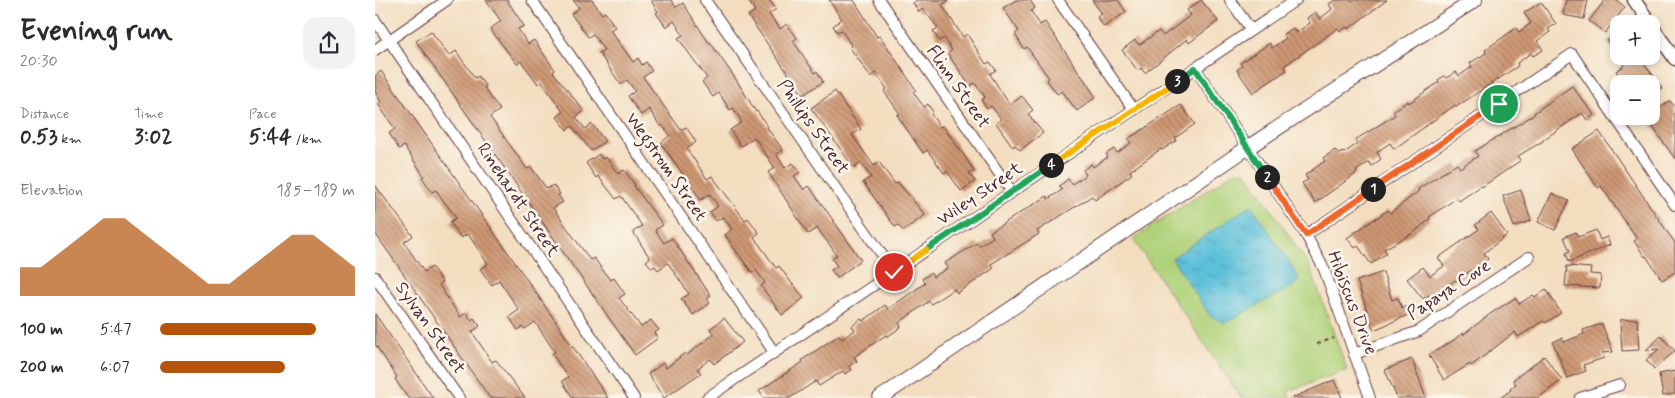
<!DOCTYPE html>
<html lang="en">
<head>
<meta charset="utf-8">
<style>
	body { margin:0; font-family:Mynerve,sans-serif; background:#f2f2f3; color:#2b2b33; height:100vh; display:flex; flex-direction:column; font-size:19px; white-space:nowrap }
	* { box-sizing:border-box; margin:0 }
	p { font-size:16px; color:#7c7c81 }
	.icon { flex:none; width:28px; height:28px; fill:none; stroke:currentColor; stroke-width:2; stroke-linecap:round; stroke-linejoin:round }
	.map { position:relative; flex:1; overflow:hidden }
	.details { display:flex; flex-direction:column; background:#fff; width:375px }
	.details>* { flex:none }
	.buttons { position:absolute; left:1235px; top:15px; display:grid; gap:10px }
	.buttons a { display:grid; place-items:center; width:50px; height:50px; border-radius:10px; background:#fff; box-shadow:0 2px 8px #0003; font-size:25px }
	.pin { position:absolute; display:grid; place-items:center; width:42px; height:42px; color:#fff; margin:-21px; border:2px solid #fff; border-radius:50%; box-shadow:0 1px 5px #0007 }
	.km { position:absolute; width:25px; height:25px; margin:-12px; border-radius:50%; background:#222; color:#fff; font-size:14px; line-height:25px; text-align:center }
	.round { display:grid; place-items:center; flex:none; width:52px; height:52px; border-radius:15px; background:#f2f2f3 }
	.headline { display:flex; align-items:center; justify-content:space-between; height:85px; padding:0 20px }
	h1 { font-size:28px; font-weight:700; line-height:38px }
	.stats { display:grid; grid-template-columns:repeat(3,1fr); gap:8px; height:85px; padding:5px 20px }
	.stats div { display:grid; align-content:center }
	.stats b { font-size:21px; font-weight:700 }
	.stats small { font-size:14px; font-weight:400 }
	.stats p { font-size:14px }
	.chart { height:140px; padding:10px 20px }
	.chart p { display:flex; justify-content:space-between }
	.chart svg { width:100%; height:90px; margin-top:5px; fill:#b45309; opacity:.7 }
	ul { padding:0 20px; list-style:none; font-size:16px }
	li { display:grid; grid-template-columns:80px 60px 1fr; align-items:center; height:38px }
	li i { height:12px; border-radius:6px; background:#b45309 }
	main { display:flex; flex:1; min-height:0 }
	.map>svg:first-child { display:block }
</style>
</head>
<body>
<main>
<section class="details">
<div class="headline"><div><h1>Evening run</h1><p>20:30</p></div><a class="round"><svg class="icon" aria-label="share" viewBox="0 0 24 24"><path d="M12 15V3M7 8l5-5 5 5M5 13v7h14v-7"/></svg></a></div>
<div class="stats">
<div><p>Distance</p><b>0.53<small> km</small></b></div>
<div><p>Time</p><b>3:02</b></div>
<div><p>Pace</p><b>5:44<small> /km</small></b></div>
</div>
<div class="chart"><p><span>Elevation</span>185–189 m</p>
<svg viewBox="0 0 160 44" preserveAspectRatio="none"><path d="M0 44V30L10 30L20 22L30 14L40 6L50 6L60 14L70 22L80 30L90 38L100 38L110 30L120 22L130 14L140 14L150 22L160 30V44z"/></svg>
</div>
<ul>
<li><b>100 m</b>5:47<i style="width:80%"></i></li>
<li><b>200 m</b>6:07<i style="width:64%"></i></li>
</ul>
</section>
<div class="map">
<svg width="1300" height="398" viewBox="0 0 1300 398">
	<defs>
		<pattern id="water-ripples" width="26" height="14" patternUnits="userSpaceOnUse" patternTransform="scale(1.25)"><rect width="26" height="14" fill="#5bc0d9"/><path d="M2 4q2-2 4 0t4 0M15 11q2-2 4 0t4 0" fill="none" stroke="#4d9bb0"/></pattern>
		<pattern id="building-back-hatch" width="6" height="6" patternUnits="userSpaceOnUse" patternTransform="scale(1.25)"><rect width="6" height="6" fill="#ce9873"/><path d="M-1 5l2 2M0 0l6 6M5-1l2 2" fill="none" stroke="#a97b5f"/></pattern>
	</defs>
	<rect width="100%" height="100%" fill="#fbf7ec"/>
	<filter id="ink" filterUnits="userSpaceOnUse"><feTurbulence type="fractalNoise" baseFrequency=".02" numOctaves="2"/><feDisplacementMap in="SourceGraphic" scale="10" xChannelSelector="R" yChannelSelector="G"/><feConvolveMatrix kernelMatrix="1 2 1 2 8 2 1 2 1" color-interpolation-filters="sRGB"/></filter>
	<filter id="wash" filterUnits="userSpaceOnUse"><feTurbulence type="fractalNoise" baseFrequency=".0096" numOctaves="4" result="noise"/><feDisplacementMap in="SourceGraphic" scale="20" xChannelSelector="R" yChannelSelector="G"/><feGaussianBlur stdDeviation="1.12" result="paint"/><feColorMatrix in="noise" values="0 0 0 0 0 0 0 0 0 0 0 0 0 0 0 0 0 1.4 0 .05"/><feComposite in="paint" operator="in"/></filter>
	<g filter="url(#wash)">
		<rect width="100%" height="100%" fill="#f3ddbf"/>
		<!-- green -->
		<polygon fill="#afd179" stroke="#7c7852" points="861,171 871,172 935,267 972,370 913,391 915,398 866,398 758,239"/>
		<!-- water -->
		<polygon fill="url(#water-ripples)" stroke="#527082" points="876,205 913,260 924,279 920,285 850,323 835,316 797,258"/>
		<g id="blocks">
			<!-- building -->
			<g fill="url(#building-back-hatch)">
				<polygon points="111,0 132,0 149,26 143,29 153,44 159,40 180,70 178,72 209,111 201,117 210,129 217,124 230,141 216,151 197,126 192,130 182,117 188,112 166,81 163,84 146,61 142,64 115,29 126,21"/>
				<polygon points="198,0 217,0 227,14 230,12 240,27 235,30 258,62 263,58 267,65 271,62 277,71 268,77 306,130 311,127 321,142 312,149 332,179 337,176 370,220 373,218 384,233 379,237 401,268 404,266 418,285 419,285 429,298 407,315 386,286 390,283 381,270 377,273 350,235 357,229 348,217 341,221 335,212 343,206 335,194 326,200 286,143 295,135 287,125 285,126 274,109 266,115 253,96 260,91 252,80 246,85 224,53 229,50 218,34 213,37 196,14 204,8"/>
				<polygon points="276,0 296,0 301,7 308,3 334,43 335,42 362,81 381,112 382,111 393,127 392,128 408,150 401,154 410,168 418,163 425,172 419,176 429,190 434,186 486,260 462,278 456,270 462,266 457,259 462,255 442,228 433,234 393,172 400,168 379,137 366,146 355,130 367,122 358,108 355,110 344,93 338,97 327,82 332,78 303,38 308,35 299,21 291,27 281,13 283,12"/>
				<polygon points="373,0 394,0 401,9 394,14 405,29 412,24 422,38 418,41 440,73 442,71 448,82 428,95 373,16 380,11"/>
				<polygon points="454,0 479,0 502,37 505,36 541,90 538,92 549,107 553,104 558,112 556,114 565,127 568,126 590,157 599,171 594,174 600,181 586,191 572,171 569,173 552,150 548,153 522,115 525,114 509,91 512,89 501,73 496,77 475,48 477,46 466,30 462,32 458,26 467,19"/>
				<polygon points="542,0 574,0 567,5 588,37 592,34 611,64 615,62 621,70 615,74 635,105 647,96 658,110 653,114 668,133 645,150 640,145 638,147 621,123 626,119 616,106 612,109 606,100 610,97 600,83 595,86 573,54 577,50 569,38 564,41 558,31 563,28 548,9 544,12 538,3"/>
				<polygon points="641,0 655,0 660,8 656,11 665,25 670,22 721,97 702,111 687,91 682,94 672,80 674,78 652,47 649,49 640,34 644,31 628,8"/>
				<polygon points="717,0 743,0 751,12 729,27 722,17 727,14"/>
				<polygon points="826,0 843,21 814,43 812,39 770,73 766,68 763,71 747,50 760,40 764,45 784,31 788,36 816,15 812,10"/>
				<polygon points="960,0 1012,0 973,29 972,27 965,31 963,28 909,66 912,70 878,93 862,70 867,66 865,63 895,43 897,48 911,38 908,34 918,28 921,33 935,23 932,18 940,12 945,19 957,9 954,4"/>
				<polygon points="1191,0 1213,0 1209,19 1188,15"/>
				<polygon points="1230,0 1241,0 1250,7 1230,33 1214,21"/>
				<polygon points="1166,2 1181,24 1173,29 1175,32 1162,41 1168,50 1158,56 1156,53 1142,63 1143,66 1081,107 1080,105 1019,149 1015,143 1002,152 1006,159 997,166 994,162 981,171 982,173 940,203 927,183 933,180 930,175 950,161 948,158 960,150 964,154 968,152 969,153 982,144 980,140 1020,115 1018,111 1033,101 1034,103 1064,82 1063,80 1069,76 1071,78 1081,72 1084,76 1097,67 1095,63 1111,53 1110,50 1141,28 1144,32 1156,23 1149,13"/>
				<polygon points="56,31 74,56 81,51 100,78 103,76 111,87 109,88 125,110 115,117 152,169 156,167 172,189 178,185 185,194 183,195 188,202 178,208 215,260 219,258 235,280 239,278 250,294 244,298 266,327 276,320 284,330 279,333 283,338 260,355 41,41"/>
				<polygon points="1244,33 1244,56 1264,56 1287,88 1276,96 1276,84 1250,84 1241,71 1249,66 1232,41"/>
				<polygon points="6,71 148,274 233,398 198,398 187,381 193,377 177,354 180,352 160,322 150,329 148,327 143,330 134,317 144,310 124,280 117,285 105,269 113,264 93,234 86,238 75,222 81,218 61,190 57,192 47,177 49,176 29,146 24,149 14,133 20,129 3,104 6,102 0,92 0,76"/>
				<polygon points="1197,86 1219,115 1212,120 1207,113 1168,140 1168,141 1143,156 1146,160 1107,187 1106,186 1084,201 1082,198 1054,217 1055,219 1038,233 1009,249 1012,253 996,264 983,246 980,248 972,238 1013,210 1015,213 1044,191 1043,189 1082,164 1085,168 1103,156 1100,151 1160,114 1159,113"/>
				<polygon points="460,91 486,129 477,135 499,166 504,162 520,184 523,182 550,215 528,231 523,225 520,227 488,182 496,177 486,163 479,168 436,108"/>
				<polygon points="1295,101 1300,107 1300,159 1271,117 1276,116 1276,114"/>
				<polygon points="806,105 820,124 800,138 801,141 787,150 786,149 755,171 757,174 720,200 717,196 662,231 664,234 616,264 619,268 596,284 582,293 579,289 556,304 554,301 524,323 526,327 512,337 511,335 479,357 482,361 474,366 477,370 470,374 468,371 444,386 441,381 415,398 389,398 384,391 428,362 427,360 464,335 467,339 480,330 477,326 486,319 488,321 510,305 513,309 550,283 547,279 556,273 558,277 573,268 570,263 602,243 604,246 618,237 615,232 672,196 673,199 687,190 684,186 693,179 697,184 711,175 708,170 716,164 718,167 733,157 731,154 739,149 742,153 756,143 753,139"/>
				<polygon points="1224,131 1300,243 1300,272 1287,280 1271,256 1270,257 1259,241 1262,239 1226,186 1223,188 1197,149"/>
				<polygon points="224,154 227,159 231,157 243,174 249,170 260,185 259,186 288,225 280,230 289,243 297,238 336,296 332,299 335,303 318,315 306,299 314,294 293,263 283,270 280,266 277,268 271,261 275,258 258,232 267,226 246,196 241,199 223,176 221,178 211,163"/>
				<polygon points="0,185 38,236 29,242 49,272 57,267 67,282 64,285 85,317 91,313 96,320 99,318 105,326 97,332 117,362 121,360 150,398 115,398 94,368 0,233"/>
				<polygon points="1146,190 1156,221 1139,227 1128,196"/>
				<polygon points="1177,193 1194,201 1180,230 1163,222"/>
				<polygon points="1116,213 1132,235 1109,253 1113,259 1081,281 1080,280 1056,298 1054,295 1048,299 1032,279 1048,267 1055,276 1069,266 1063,258 1104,229 1100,225"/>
				<polygon points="1221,230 1225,240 1232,237 1235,245 1194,262 1191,253 1195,251 1189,237 1201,232 1203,237"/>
				<polygon points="1192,266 1216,268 1215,274 1226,275 1225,288 1190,286"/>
				<polygon points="1008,272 1017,300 1023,298 1027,308 1030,306 1033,315 999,330 991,311 992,311 982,281"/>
				<polygon points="1171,289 1186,313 1170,323 1168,321 1143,337 1140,332 1096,366 1095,364 1069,380 1054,355 1079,340 1087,333 1088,335 1115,314 1140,298 1144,304 1158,295 1160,297"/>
				<polygon points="0,314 37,367 58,398 33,398 20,379 22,377 0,344"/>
				<polygon points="349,318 368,342 339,364 335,359 322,369 326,373 289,398 273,374 288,363 291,368 310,353 312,355 339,334 335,329"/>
				<polygon points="1262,319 1264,350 1247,351 1245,320"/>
				<polygon points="1227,324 1238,352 1227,353 1229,358 1208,365 1211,371 1192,378 1178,342 1187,338 1189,342 1209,334 1208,330"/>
				<polygon points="1286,336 1300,351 1279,369 1271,360 1284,349 1271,350"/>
				<polygon points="1169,356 1187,380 1163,398 1125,398 1136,390 1135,389 1141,384 1138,380"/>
				<polygon points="1037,359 1051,398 1022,398 1010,370"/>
				<polygon points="1300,371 1300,394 1288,396 1284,374"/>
				<polygon points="959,380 967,398 917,398"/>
			</g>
		</g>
	</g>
	<g filter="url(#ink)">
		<use href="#blocks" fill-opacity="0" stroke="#633c41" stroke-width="1"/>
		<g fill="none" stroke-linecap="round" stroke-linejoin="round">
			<!-- minor casing -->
			<g stroke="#633c41" stroke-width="12">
				<g id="minor">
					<polyline points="157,0 399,352"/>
					<polyline points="330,0 519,272"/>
					<polyline points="504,0 637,192"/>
					<polyline points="683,0 759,110"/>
					<polyline points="855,0 876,30"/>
					<polyline points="0,20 259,398"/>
					<polyline points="0,50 72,0"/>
					<polyline points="820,68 931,235 949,269 995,398"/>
					<polyline points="931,235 1197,54 1300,205"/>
					<polyline points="0,277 84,398"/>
					<polyline points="979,354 1044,331 1154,257"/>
					<polyline points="332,398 921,0"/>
					<polyline points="1205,398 1245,385"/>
				</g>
			</g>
			<!-- tertiary casing -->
			<g stroke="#633c41" stroke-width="15">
				<g id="tertiary">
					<polyline points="1259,0 1276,24"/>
					<polyline points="1276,25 1300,59"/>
				</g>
			</g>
			<!-- secondary casing -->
			<g stroke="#633c41" stroke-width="16">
				<polyline id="secondary" points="505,398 872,148 1100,0"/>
			</g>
			<!-- path -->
			<polyline stroke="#633c41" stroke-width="2" stroke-dasharray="4 4" stroke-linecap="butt" points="942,344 959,338"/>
			<!-- minor -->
			<use href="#minor" stroke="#fff" stroke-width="10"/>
			<!-- tertiary -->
			<use href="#tertiary" stroke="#fff" stroke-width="12"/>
			<!-- secondary -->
			<use href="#secondary" stroke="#fff" stroke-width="14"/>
		</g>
	</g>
	<g fill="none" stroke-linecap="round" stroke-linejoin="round" filter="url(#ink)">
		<!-- split-1 casing -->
		<g stroke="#fff" stroke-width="10">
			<polyline id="split-1" points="998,189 1124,104"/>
		</g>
		<!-- split-2 casing -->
		<g stroke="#fff" stroke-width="10">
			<polyline id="split-2" points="892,177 931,235 998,189"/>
		</g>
		<!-- split-3 casing -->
		<g stroke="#fff" stroke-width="10">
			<polyline id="split-3" points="802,81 820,68 892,177"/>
		</g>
		<!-- split-4 casing -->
		<g stroke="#fff" stroke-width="10">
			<polyline id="split-4" points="676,165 802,81"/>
		</g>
		<!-- split-5 casing -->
		<g stroke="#fff" stroke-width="10">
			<polyline id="split-5" points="551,250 676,165"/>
		</g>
		<!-- split-6 casing -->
		<g stroke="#fff" stroke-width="10">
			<polyline id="split-6" points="519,272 551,250"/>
		</g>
		<!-- split-1 -->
		<use href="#split-1" stroke="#f0652b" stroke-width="6"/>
		<!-- split-2 -->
		<use href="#split-2" stroke="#f0652b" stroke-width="6"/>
		<!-- split-3 -->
		<use href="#split-3" stroke="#22a559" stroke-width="6"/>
		<!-- split-4 -->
		<use href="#split-4" stroke="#f5b400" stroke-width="6"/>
		<!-- split-5 -->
		<use href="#split-5" stroke="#22a559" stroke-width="6"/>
		<!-- split-6 -->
		<use href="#split-6" stroke="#f5b400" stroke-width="6"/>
	</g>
	<g text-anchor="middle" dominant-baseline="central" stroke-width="5" stroke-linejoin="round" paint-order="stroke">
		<!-- street labels -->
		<g font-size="18" fill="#4a1f2b" stroke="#fbf7ec">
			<text transform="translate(583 87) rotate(55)">Flinn Street</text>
			<text transform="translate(438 127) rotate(55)">Phillips Street</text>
			<text transform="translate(291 167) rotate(55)">Wegstrom Street</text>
			<text transform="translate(605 194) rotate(-34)">Wiley Street</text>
			<text transform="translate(143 200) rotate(56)">Rinehardt Street</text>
			<text transform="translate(1074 290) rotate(-33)">Papaya Cove</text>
			<text transform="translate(977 303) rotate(69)">Hibiscus Drive</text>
			<text transform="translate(55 328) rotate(55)">Sylvan Street</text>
		</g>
	</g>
</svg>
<div class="buttons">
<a>+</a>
<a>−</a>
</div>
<div class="pin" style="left:1124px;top:104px;background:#1e9e55"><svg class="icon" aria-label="arrive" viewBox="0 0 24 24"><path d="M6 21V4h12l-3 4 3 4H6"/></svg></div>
<div class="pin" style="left:519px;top:272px;background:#d93025"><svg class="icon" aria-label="check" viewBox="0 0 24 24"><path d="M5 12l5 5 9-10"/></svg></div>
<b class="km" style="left:998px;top:189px">1</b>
<b class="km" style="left:892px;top:177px">2</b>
<b class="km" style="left:802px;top:81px">3</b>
<b class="km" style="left:676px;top:165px">4</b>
</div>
</main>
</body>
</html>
